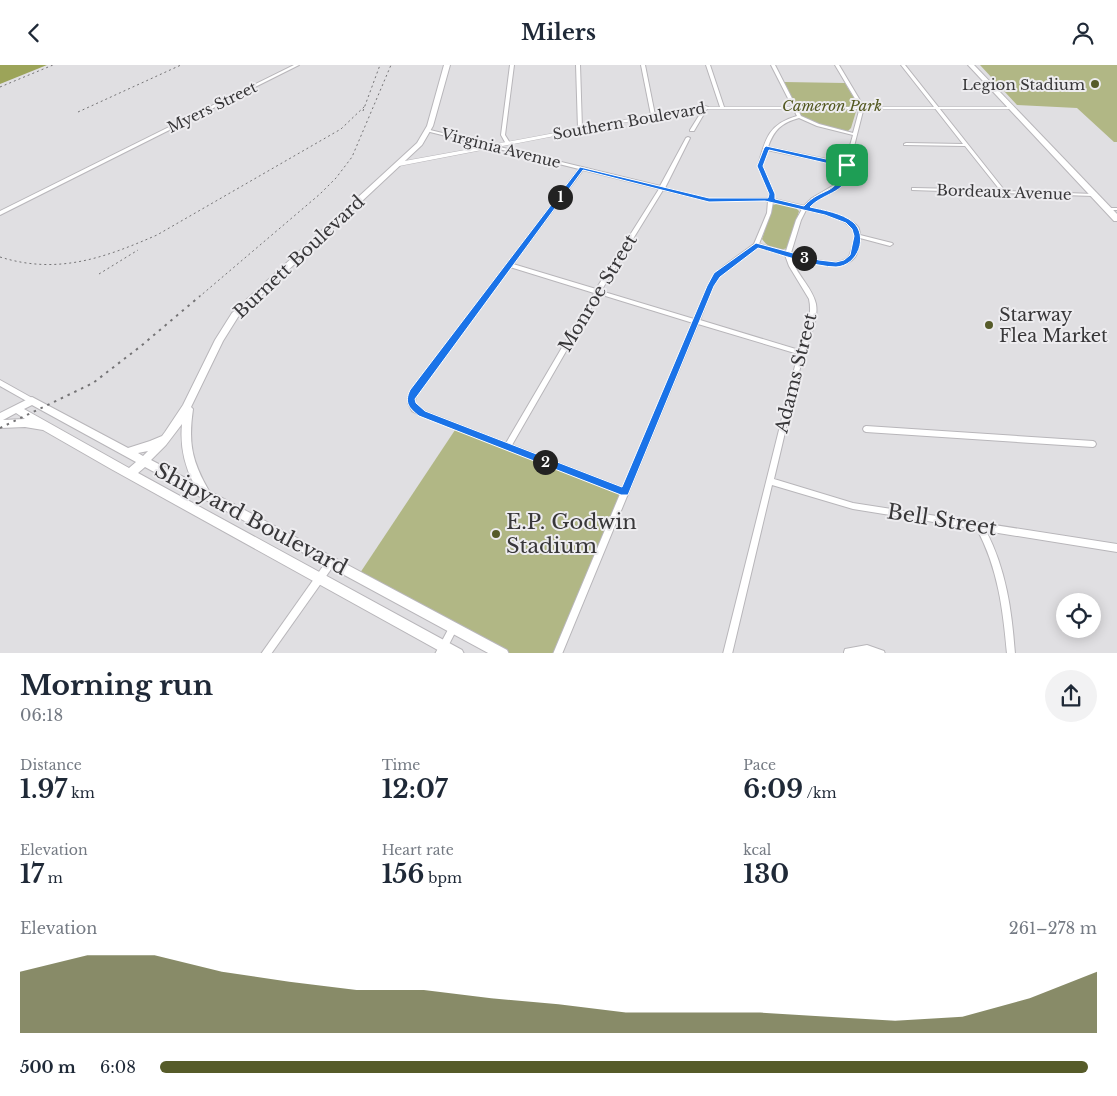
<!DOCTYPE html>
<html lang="en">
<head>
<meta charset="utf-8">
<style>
	body { margin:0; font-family:"Libre Baskerville",serif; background:#f2f2f3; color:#1f2937; height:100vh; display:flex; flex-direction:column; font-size:19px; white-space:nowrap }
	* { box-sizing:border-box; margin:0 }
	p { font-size:16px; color:#747a83 }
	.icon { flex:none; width:28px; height:28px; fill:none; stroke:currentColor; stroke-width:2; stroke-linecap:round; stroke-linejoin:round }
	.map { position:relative; height:588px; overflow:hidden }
	.panel { display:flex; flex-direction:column; background:#fff; flex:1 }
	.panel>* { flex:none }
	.controls { position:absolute; left:1056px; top:528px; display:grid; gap:10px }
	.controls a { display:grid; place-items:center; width:45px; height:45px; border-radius:50%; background:#fff; box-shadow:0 2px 12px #0003; font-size:25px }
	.pin { position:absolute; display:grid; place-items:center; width:42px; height:42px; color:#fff; margin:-21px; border-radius:10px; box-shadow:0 2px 8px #0006 }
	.km { position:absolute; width:25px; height:25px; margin:-12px; border-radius:50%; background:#222; color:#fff; font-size:14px; line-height:25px; text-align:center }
	.round { display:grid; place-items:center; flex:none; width:52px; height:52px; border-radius:26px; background:#f2f2f3 }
	.head { display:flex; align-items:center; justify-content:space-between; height:85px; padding:0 20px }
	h1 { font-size:28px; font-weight:800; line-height:38px }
	.figures { display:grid; grid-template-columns:repeat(3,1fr); gap:8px; height:85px; padding:5px 20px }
	.figures div { display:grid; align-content:center }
	.figures b { font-size:25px; font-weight:800 }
	.figures small { font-size:14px; font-weight:400 }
	.figures p { font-size:14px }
	.chart { height:140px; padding:10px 20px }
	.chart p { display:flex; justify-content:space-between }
	.chart svg { width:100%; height:90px; margin-top:5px; fill:#565b29; opacity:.7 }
	ul { padding:0 20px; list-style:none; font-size:16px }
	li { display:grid; grid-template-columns:80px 60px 1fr; align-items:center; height:38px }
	li i { height:12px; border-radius:6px; background:#565b29 }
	header { display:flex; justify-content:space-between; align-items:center; height:65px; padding:0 20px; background:#fff; font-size:22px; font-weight:800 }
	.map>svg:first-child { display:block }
</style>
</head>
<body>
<header><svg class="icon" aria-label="back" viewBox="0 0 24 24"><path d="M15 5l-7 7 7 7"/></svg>Milers<svg class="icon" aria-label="person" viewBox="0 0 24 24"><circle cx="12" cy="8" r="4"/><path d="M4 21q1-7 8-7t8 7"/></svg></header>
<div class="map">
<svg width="1117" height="589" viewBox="0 0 1117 589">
	<rect width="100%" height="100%" fill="#e0dfe2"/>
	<!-- green -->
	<g fill="#b1b785">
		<polygon points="980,0 1117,0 1117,77 1114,77 1077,43 1017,40"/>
		<path d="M784 17 845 18 858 40 851 63 848 66C836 63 808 59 799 50 792 41 788 27 784 17Z"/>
		<path d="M780 138 794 141 799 146 789 183C778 186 768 183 762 174L773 140Z"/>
		<polygon points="457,362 624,427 557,588 503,588 358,511"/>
	</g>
	<!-- water -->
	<polygon fill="#9ca459" points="0,0 47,0 0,19"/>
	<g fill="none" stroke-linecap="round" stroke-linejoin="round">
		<!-- minor casing -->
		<g stroke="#b8b6ba" stroke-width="2">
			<g id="minor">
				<polygon points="294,0 299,0 0,150 0,146"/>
				<polygon points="510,0 514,0 505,70 510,78 508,79 506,79 501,70"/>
				<polygon points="576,0 580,0 582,64 580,65 578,64"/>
				<polygon points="641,0 645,0 655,50 653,51 651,50"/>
				<polygon points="706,0 710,0 724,42 723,43 720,42"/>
				<path d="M771 0H775L801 51 819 59 853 68 860 42 835 0H839L864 42 845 117C834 127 819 131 808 142 821 145 850 152 858 162 859 163 860 169 860 170L892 178 893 179 890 181 860 173C859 179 858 188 855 192 843 209 807 196 791 191 795 209 812 221 816 239 819 257 808 274 803 291 793 331 784 373 774 414L853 438 1117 479V487L986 466C1006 504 1012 546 1015 589H1007C1003 544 998 504 977 464L853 444 772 420 732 589H723L798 289 698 259 562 589H553L620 429 420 350 412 346 408 338 411 326 579 104 426 66V64L660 121 686 73 688 72 690 73 665 123 709 134 765 133H769L770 129 758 101C765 75 768 59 797 51ZM799 53 817 61 853 70 845 98 768 82C774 65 781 58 799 53ZM767 85 845 101 841 116 812 133 804 141 774 134V129L762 101ZM583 105 659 124 596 224 513 199ZM663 125 709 136 765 135 768 136 767 148 754 179 724 201 715 209 708 221 694 254 601 226ZM773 137 802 144 796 155 786 186 759 179 771 148ZM806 145C817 147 847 154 853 164 858 170 853 180 851 186 850 193 844 196 837 197 822 198 805 192 791 188L801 155ZM757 182 785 190 789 201 809 234C813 252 805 269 799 285L700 255C705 243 711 222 719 211 727 201 746 190 757 182ZM510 202 594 228 506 378 424 346C414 341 414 340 416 329ZM599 229 693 258 623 423 512 380Z"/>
				<polygon points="901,0 905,0 1005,126 1094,129 1096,130 1094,131 912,125 912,123 914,123 1000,125 965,81 904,80 904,79 906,78 963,79"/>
				<polygon points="705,41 708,42 694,66 690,66 690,65"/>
				<polygon points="1105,143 1117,143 1117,145 1107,145 1105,144"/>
				<polygon points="0,315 34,334 35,336 34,338 32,339 30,338 0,321"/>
				<polygon points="866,361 1093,376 1095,377 1096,379 1095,381 1093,382 866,367 864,366 863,364 864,362"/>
				<polygon points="331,493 334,494 335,497 334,500 271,589 261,589 328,494"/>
				<polygon points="454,558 457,559 458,562 444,589 435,589 451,559"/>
				<polygon points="867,580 884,586 885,589 844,589 844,587 845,584"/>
			</g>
		</g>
		<!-- tertiary casing -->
		<g stroke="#b8b6ba" stroke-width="1">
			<polygon id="tertiary" points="694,42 1011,42 1013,43 1011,44 694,44 399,101 396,99 399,97 465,85 470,81 469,76 472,74 475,76 476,81 474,83"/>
		</g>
		<!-- secondary casing -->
		<g stroke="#b8b6ba" stroke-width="2">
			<path id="secondary" d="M444 0H450L433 61 422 80 238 252 223 276 191 342 193 344C188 379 192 396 209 426L507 585 509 589H490L145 402 138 408 462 585 464 589H445L111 404 43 365 25 362 0 363V348L32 332 128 383 150 376 162 371 165 367 183 340 215 275 232 248 417 78 427 61ZM32 340 136 397 129 403 24 344ZM16 348 25 354 3 355ZM182 359C180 380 184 399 193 417L151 395 166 380ZM148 386 143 391 138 388Z"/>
		</g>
		<!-- trunk casing -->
		<g stroke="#b8b6ba" stroke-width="2">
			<polygon id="trunk" points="968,0 974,0 1117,149 1117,156 1114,156"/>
		</g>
		<!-- minor -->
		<use href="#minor" fill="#fff" fill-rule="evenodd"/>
		<!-- tertiary -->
		<use href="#tertiary" fill="#fff" fill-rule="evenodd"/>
		<!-- secondary -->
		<use href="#secondary" fill="#fff" fill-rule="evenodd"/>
		<!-- trunk -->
		<use href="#trunk" fill="#fff" fill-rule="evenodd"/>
		<!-- rail-far1 -->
		<g stroke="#747375" stroke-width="1" stroke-dasharray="2 3" stroke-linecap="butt">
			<polyline points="0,22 53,0"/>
			<polyline points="363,46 380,0"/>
			<polyline points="78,47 181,0"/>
			<path d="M0 192C58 210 104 193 157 170L341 64 365 41"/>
			<polyline points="99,209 138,185"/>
			<polyline points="199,232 320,129 336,113 352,92 391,0"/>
		</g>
		<!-- rail -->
		<polyline stroke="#747375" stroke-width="2" stroke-dasharray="2.5 5" stroke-linecap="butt" points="0,363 93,318 141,281 200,231"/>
	</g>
	<!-- route -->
	<path fill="#1a73e8" stroke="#fff" fill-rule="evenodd" d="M766 81 849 99C851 129 825 126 810 142 823 145 842 148 853 157 869 171 858 201 836 202 815 202 779 189 758 183L720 212 714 221 628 430H621L419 351C409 343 404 338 410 325L580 102 709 133H768L769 129 757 101 764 83ZM769 85 843 102C837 132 822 121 804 141L775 134V129L763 101ZM583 105 709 137 765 136 825 150 846 158 852 164 854 171 850 190 844 195 836 197 819 195 756 178 714 208 707 221 622 422 425 346 416 338 415 334Z"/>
	<!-- markers -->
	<g fill="#565b29" stroke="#edecef" stroke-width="2">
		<circle cx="1095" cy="19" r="5"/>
		<circle cx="989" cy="260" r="5"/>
		<circle cx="496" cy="469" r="5"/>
	</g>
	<g text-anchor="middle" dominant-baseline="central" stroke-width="4" stroke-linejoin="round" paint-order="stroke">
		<!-- far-poi labels -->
		<g font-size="15" fill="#383739" stroke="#edecef" text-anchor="end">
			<text x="1085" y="19">Legion Stadium</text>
		</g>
		<!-- far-park labels -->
		<g font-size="15" font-style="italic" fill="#535821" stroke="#edecef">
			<text x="832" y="40">Cameron Park</text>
		</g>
		<!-- far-street labels -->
		<g font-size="15" fill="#383739" stroke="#edecef">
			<text transform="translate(212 42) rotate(-26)">Myers Street</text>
			<text transform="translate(629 56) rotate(-10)">Southern Boulevard</text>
			<text transform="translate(501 83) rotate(14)">Virginia Avenue</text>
			<text transform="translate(1004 127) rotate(2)">Bordeaux Avenue</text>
		</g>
		<!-- street labels -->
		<g font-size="18" fill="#383739" stroke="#edecef">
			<text transform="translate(299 192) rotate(-43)">Burnett Boulevard</text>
			<text transform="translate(598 228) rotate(-59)">Monroe Street</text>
			<text transform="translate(796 308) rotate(-76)">Adams Street</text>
		</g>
		<!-- poi labels -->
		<g font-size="18" fill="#383739" stroke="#edecef" text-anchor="start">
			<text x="999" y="250">Starway<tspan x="999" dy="21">Flea Market</tspan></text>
		</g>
		<!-- near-street labels -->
		<g font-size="21" fill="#383739" stroke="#edecef">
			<text transform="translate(251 454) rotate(28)">Shipyard Boulevard</text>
			<text transform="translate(942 455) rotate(9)">Bell Street</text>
		</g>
		<!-- near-poi labels -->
		<g font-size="21" fill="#383739" stroke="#edecef" text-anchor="start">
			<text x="506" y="457">E.P. Godwin<tspan x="506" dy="24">Stadium</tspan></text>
		</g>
	</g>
</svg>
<div class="controls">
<a><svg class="icon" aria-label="locate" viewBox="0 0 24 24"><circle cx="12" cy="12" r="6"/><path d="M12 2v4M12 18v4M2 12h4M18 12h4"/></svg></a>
</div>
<div class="pin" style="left:847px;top:100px;background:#1e9e55"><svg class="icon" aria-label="arrive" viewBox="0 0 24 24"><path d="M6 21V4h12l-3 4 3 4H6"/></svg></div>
<b class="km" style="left:560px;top:132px">1</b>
<b class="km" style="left:545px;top:397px">2</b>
<b class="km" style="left:804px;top:193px">3</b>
</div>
<section class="panel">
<div class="head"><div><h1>Morning run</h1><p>06:18</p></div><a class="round"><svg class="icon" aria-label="share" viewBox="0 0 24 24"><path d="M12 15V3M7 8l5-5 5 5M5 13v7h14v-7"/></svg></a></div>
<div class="figures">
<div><p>Distance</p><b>1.97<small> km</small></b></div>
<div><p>Time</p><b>12:07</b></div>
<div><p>Pace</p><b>6:09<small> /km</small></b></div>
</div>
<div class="figures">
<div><p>Elevation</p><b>17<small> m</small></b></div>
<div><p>Heart rate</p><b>156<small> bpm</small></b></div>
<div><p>kcal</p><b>130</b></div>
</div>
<div class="chart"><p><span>Elevation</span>261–278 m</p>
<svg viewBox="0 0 160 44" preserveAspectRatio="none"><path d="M0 44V14L10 6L20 6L30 14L40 19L50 23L60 23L70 27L80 30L90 34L100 34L110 34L120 36L130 38L140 36L150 27L160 14V44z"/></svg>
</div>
<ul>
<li><b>500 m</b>6:08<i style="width:99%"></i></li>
</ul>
</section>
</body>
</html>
